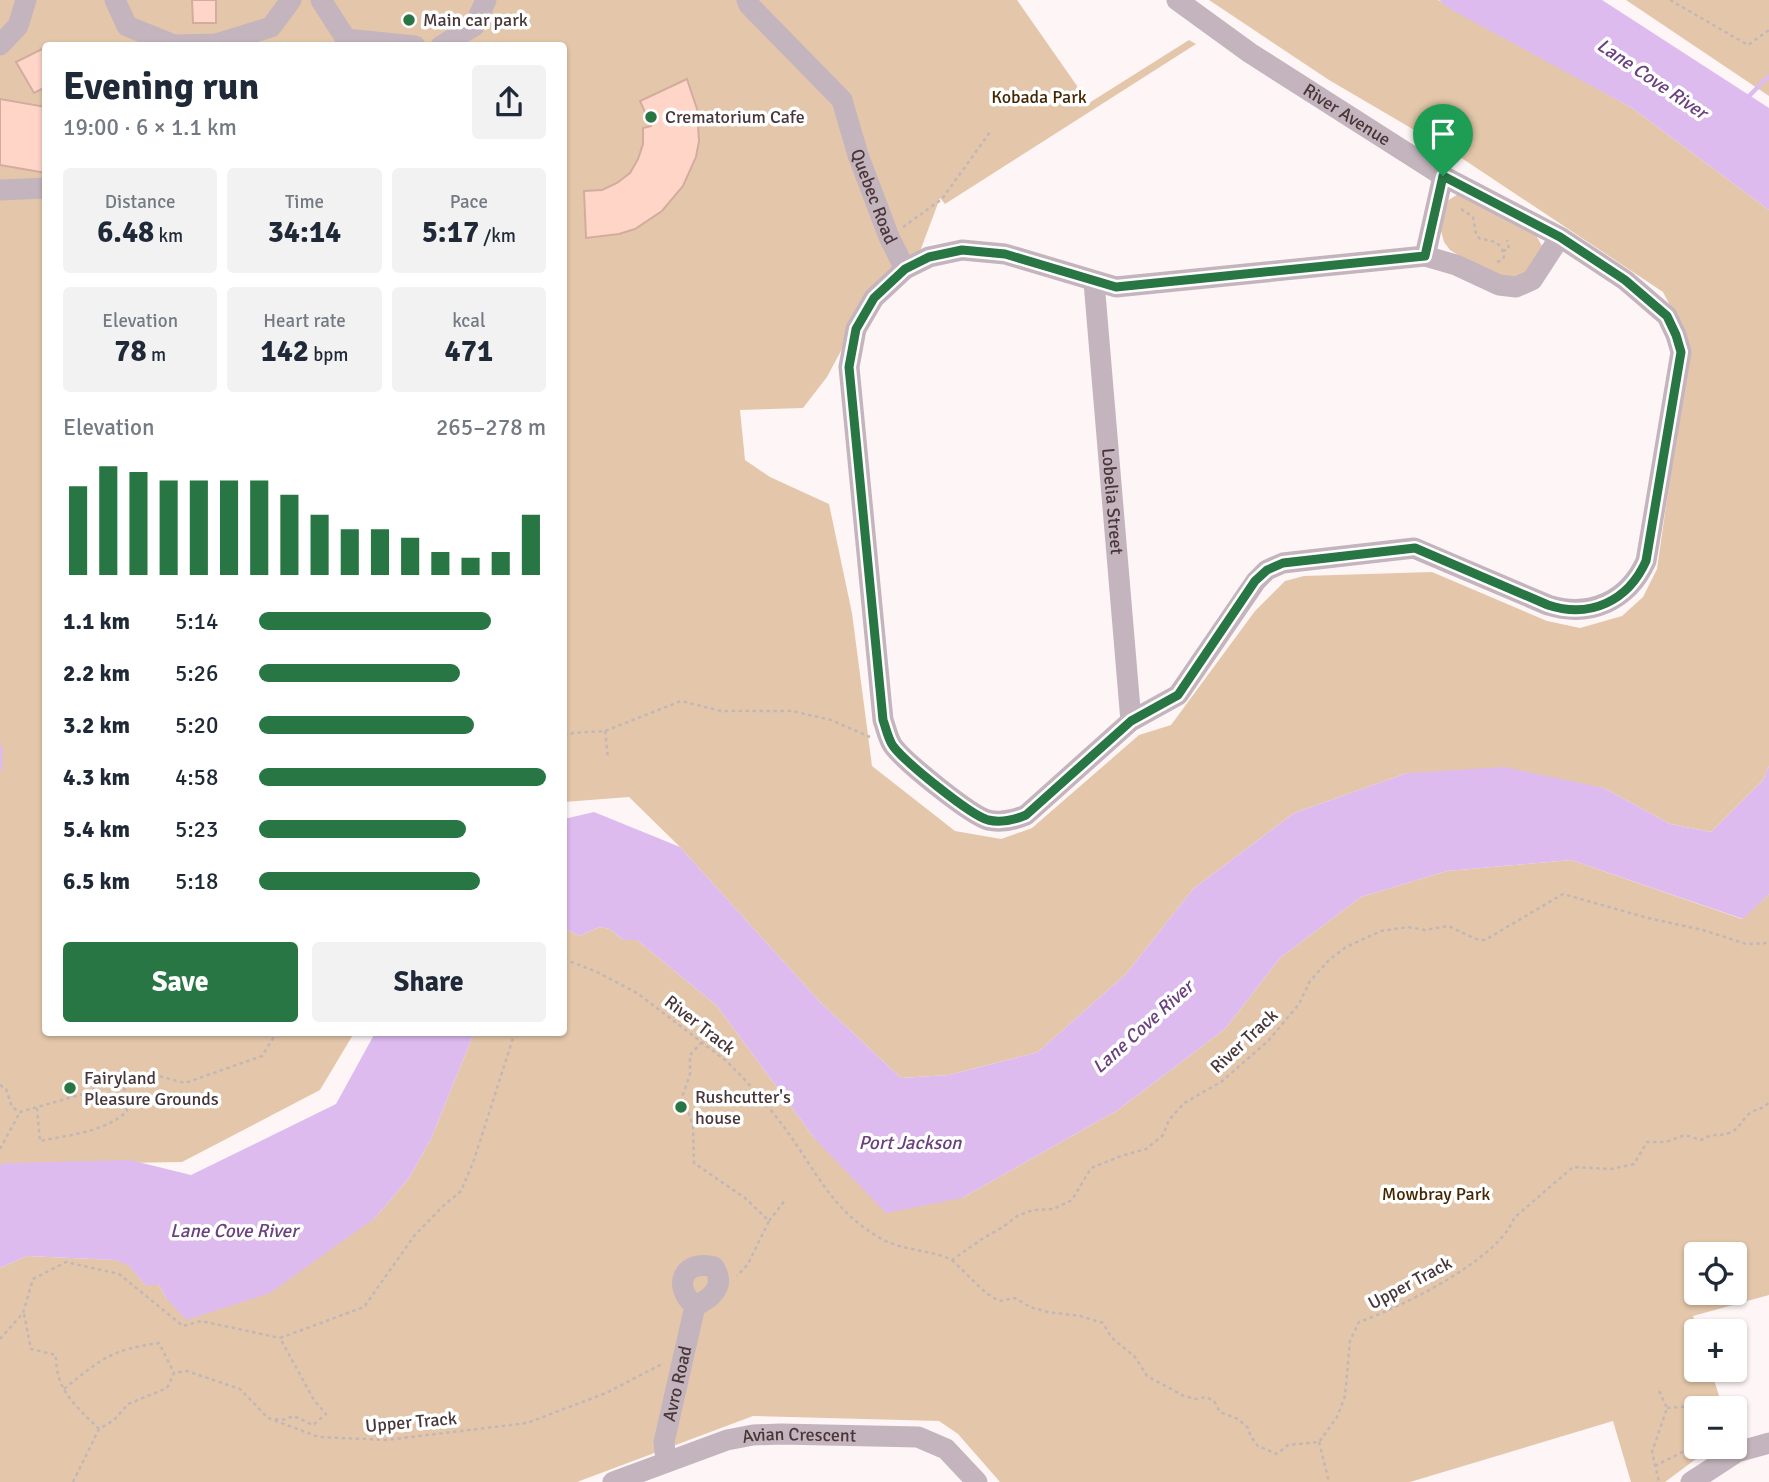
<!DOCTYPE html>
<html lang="en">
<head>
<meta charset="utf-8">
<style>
	body { margin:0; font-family:Signika,sans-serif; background:#f2f2f3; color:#1f2937; height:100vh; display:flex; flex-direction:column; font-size:26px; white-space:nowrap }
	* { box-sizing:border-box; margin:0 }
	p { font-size:23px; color:#747a83 }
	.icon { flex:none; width:38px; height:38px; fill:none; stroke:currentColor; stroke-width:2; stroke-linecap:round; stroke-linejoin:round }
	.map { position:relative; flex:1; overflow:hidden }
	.sheet { position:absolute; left:42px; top:42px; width:525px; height:994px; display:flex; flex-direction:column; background:#fff; border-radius:7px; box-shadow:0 2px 5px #0004 }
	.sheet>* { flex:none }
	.controls { position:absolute; left:1684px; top:1242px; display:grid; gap:14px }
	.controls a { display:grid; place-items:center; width:63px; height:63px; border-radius:7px; background:#fff; box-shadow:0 2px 5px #0004; font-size:35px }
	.pin { position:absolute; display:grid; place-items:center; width:60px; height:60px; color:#fff; margin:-72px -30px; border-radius:50% 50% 50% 0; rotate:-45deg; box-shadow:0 0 7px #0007 }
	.pin .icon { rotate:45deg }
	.round { display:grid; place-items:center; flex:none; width:74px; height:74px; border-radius:7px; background:#f2f2f3 }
	.summary { display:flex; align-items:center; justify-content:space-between; height:119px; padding:0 21px }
	h1 { font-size:38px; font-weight:700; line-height:52px }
	.stats { display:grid; grid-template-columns:repeat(3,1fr); gap:10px; height:119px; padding:7px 21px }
	.stats div { display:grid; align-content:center; border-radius:7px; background:#f2f2f3; text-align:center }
	.stats b { font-size:30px; font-weight:700 }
	.stats small { font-size:19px; font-weight:400 }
	.stats p { font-size:19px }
	.chart { height:196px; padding:14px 21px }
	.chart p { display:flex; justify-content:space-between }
	.chart svg { width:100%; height:126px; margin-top:7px; stroke:#297645; stroke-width:6 }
	.button { display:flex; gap:14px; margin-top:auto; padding:14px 21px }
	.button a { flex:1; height:80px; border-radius:7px; background:#297645; color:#fff; font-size:28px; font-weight:700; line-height:80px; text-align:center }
	.button a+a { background:#f2f2f3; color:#1f2937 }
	ul { padding:0 21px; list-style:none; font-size:23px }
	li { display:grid; grid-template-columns:112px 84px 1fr; align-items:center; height:52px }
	li i { height:18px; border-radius:9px; background:#297645 }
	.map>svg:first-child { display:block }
</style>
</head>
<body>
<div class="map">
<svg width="1769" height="1482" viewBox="0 0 1769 1482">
	<rect width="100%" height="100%" fill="#fef5f6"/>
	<!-- green -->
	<g fill="#e4c7aa" fill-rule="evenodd">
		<polygon points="0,0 1017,0 1089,103 1189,40 1196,44 945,204 940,198 919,254 866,304 827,377 803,408 740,410 745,460 770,477 829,504 852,613 872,766 955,831 1001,839 1032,828 1139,735 1171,725 1255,611 1285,581 1304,576 1432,572 1547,621 1580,628 1622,616 1643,597 1657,569 1688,352 1677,319 1663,292 1457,155 1329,80 1209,0 1438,0 1632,108 1769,210 1769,766 1763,780 1711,832 1670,824 1604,788 1407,773 1294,813 1193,889 1126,974 1038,1052 949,1075 901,1078 820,1002 680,847 629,797 564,802 564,46 46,46 46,1032 354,1033 320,1090 182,1162 0,1165"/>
		<polygon points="1626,0 1769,0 1769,96"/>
		<polygon points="1458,194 1536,235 1542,246 1521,278 1499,280 1450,250 1444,242 1441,231 1447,201"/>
		<path d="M1571 860 1742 919 1769 894V1295L1693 1316 1698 1332H1696V1370H1711L1723 1409H1696V1447H1712L1665 1482H1631L1613 1421 1410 1482H1000L958 1434 939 1421 753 1416 577 1482H0V1268L27 1256 115 1260 128 1264 145 1285H159L166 1298 375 1218 409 1178 431 1139 474 1033 564 1032V928L579 936 600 927 610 929 623 940H637L717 1006 815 1139 962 1198 1118 1110 1225 1029 1280 958 1361 897 1447 871ZM1696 1255H1734V1293H1696Z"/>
	</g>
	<!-- water -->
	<g fill="#dbe">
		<polygon points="1439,0 1602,0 1769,108 1769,210 1632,108 1450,9"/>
		<polygon points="1769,766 1769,894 1743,919 1571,860 1447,871 1361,897 1280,958 1225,1029 1118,1110 962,1198 886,1213 815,1139 717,1006 637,940 623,940 610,929 600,927 579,936 564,928 564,819 594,812 680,847 820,1002 901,1078 949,1075 1038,1052 1126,974 1193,889 1294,813 1407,773 1504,767 1604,788 1670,824 1711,832 1763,780"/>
		<polygon points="375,1033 474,1033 431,1139 409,1178 375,1218 270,1293 186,1320 166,1298 159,1285 145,1285 128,1265 115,1260 27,1256 0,1268 0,1165 5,1163 130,1160 191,1175 336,1104"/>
	</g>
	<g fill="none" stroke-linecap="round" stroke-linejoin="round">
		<!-- stream -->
		<g stroke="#dbe" stroke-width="4.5">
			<polyline points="1745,100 1769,76"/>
			<polyline points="0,747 0,769"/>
		</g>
	</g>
	<!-- building -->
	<g fill="#fed5c7" stroke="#d3ac9f" stroke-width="2">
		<polygon points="192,0 216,0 216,23 193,23"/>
		<polygon points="46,47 46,87 34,93 16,62"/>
		<polygon points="687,79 697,109 699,141 696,157 683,186 662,211 635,229 619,234 586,238 584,191 602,190 617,183 630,173 638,159 643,144 643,128 651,126 640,101"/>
		<polygon points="0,99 46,107 46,173 0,165"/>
	</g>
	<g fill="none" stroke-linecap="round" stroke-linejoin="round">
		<!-- path -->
		<g stroke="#c2b7b8" stroke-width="2.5" stroke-dasharray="3.5 3.5" stroke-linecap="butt">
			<polyline points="1670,0 1748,45 1769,30"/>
			<path d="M1461 209 1473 217 1476 234 1480 239C1494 241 1502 242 1504 257L1501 261 1495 262"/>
			<polyline points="903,227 942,199 990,132"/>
			<polyline points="1503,251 1509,249 1507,240"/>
			<polyline points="605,731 608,758"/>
			<polyline points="564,736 573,733 605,731 681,701 721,711 792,711 831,720 870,737"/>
			<path d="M564 959 597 972 637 993 725 1060C752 1085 777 1116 798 1147 823 1185 839 1214 880 1238 902 1251 929 1249 952 1260L982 1239 1003 1227 1017 1216 1033 1210 1053 1209 1072 1200 1091 1168 1121 1156 1146 1149 1163 1135 1169 1120 1184 1103 1221 1082 1268 1041 1299 1004 1310 981 1329 960 1346 947 1381 931 1408 927 1425 930 1448 926 1476 939 1485 940 1563 894 1648 918 1703 930 1746 944 1769 943"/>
			<polyline points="702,1042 690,1055 690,1074 683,1095 693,1126 694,1163 745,1198 769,1221 748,1264 737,1276"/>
			<polyline points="0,1085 6,1089 12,1107 20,1112 83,1094 112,1081 124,1084 159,1076 185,1083 262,1056 277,1032"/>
			<path d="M37 1108 40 1141C68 1135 106 1132 127 1111L124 1084"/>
			<polyline points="0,1149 20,1112"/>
			<polyline points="769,1221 786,1199"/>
			<path d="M952 1260 986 1293 999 1301 1015 1298 1030 1307 1048 1312 1080 1316 1103 1323 1111 1337 1135 1357 1147 1376 1184 1396 1196 1399 1206 1397 1214 1401 1220 1412 1238 1419 1248 1428 1251 1437 1258 1446 1277 1454 1288 1445 1319 1442 1337 1417 1345 1396 1350 1341 1359 1322C1399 1308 1499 1260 1514 1218L1573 1167 1611 1169 1634 1164 1647 1142H1666L1685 1135 1701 1140C1714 1132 1718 1137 1729 1133 1739 1130 1742 1119 1750 1113 1757 1108 1763 1110 1769 1102"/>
			<path d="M24 1314 31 1349 56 1355C55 1390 76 1406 99 1429"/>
			<polyline points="0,1339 23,1313 33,1279 66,1262 119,1274 183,1326 201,1321 280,1338"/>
			<path d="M64 1389C101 1359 110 1350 159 1343L174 1373"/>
			<polyline points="1659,1391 1667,1408 1652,1452 1659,1482"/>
			<polyline points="1667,1408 1693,1406 1698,1409"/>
			<polyline points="275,1419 282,1420 294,1416 313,1425 326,1414 314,1400 280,1338 364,1307 414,1236 442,1207 461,1191 474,1160 515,1032"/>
			<polyline points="1319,1442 1329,1482"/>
			<polyline points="1655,1466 1696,1445"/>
			<polyline points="73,1482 99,1429 114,1420 128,1404 167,1388 174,1373 187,1371 240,1389 268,1418 319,1437 386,1440 527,1423 606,1393 664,1363"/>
		</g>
		<!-- minor -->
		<g stroke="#c4b4bd" stroke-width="21">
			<polyline points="115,0 127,26 174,45 216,44 271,27 291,0"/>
			<polyline points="321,0 346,39 415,46"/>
			<path id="s1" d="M747 0 749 5 842 100 858 155 889 237 905 269"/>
			<path id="s2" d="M1177 0 1250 53 1443 176 1560 237 1625 280 1667 316 1676 335 1681 352 1646 561C1628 601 1590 618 1548 605L1414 548 1283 563 1267 570 1256 581 1178 695 1131 721 1026 815C1014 820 1001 823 988 820 970 815 905 762 893 746 888 739 886 728 883 720L849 367 856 329 874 298 905 269 929 257 962 250 1005 254 1116 287 1425 256 1456 265 1499 285 1516 287 1532 280 1560 237"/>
			<polyline points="0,45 18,26 26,0"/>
			<polyline points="441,46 474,26 486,0"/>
			<polyline points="0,190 46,188"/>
			<polyline points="1425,256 1443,176"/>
			<path id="s3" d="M1094 282 1131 721"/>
			<path id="s4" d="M666 1461 664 1442 695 1306C671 1285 684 1259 714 1267 726 1286 712 1298 695 1306"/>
			<path id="s5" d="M613 1482 727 1440 753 1435 781 1434 918 1437 946 1449 977 1482"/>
			<polyline points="1691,1482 1737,1452 1769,1443"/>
		</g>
	</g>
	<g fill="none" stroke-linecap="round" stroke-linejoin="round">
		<!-- route casing -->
		<g stroke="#fff" stroke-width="14">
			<path id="route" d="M1443 176 1560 237 1625 280 1667 316 1676 335 1681 352 1646 561C1628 601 1590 619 1548 605L1415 548 1283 563 1267 570 1255 581 1178 695 1131 721 1026 815C1014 820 1001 823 988 820 970 815 905 762 893 746 888 739 886 728 883 720L849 367 856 329 874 298 905 269 929 257 962 250 1005 254 1116 287 1425 256Z"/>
		</g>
		<!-- route -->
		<use href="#route" stroke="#297645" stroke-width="9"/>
	</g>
	<!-- markers -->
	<g fill="#297645" stroke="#fff" stroke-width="2.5">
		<circle cx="409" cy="20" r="7"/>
		<circle cx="651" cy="117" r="7"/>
		<circle cx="70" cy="1088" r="7"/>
		<circle cx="681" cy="1107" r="7"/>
	</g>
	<g text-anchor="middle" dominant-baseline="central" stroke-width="7" stroke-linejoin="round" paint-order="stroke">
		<!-- poi labels -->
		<g font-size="18" fill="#483638" stroke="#fff" text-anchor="start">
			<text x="423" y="20">Main car park</text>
			<text x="665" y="117">Crematorium Cafe</text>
			<text x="84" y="1078">Fairyland<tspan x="84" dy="21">Pleasure Grounds</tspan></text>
			<text x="695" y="1097">Rushcutter's<tspan x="695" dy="21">house</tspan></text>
		</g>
		<!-- park labels -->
		<g font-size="18" fill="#442702" stroke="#fff">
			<text x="1039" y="97">Kobada Park</text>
			<text x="1436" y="1194">Mowbray Park</text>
		</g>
		<!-- street labels -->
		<g font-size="18" fill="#483638" stroke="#fff">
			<text stroke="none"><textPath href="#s2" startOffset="205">River Avenue</textPath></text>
			<text stroke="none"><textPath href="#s1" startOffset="240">Quebec Road</textPath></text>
			<text stroke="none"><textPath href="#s3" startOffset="220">Lobelia Street</textPath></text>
			<text transform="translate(700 1025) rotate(38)">River Track</text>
			<text transform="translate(1244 1041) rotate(-43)">River Track</text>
			<text transform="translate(1410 1283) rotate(-28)">Upper Track</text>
			<text stroke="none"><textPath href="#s4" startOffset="79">Avro Road</textPath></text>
			<text transform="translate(411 1422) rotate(-5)">Upper Track</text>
			<text stroke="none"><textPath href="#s5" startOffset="194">Avian Crescent</textPath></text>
		</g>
		<!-- water labels -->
		<g font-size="19" font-style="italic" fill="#6b407e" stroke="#fff">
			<text transform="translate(1652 79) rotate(34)">Lane Cove River</text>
			<text transform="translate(1143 1027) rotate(-42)">Lane Cove River</text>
			<text x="910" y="1143">Port Jackson</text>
			<text x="234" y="1231">Lane Cove River</text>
		</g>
	</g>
</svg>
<div class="controls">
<a><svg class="icon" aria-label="locate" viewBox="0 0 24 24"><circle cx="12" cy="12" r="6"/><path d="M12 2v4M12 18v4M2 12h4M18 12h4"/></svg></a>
<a>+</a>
<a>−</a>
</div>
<div class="pin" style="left:1443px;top:176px;background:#1e9e55"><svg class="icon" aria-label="arrive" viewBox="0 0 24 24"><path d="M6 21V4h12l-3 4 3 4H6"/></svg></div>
<section class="sheet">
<div class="summary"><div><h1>Evening run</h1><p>19:00 · 6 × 1.1 km</p></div><a class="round"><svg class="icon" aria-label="share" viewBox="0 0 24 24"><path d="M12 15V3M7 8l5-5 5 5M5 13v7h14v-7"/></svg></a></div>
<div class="stats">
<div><p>Distance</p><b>6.48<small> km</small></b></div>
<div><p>Time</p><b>34:14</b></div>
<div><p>Pace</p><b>5:17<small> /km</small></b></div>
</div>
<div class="stats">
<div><p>Elevation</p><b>78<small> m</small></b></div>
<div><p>Heart rate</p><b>142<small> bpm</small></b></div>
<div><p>kcal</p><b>471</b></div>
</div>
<div class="chart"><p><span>Elevation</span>265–278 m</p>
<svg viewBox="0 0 160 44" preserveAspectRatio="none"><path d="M5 44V13M15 44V6M25 44V8M35 44V11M45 44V11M55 44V11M65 44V11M75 44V16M85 44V23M95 44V28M105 44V28M115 44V31M125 44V36M135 44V38M145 44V36M155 44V23"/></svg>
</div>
<ul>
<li><b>1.1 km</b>5:14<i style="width:81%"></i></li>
<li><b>2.2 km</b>5:26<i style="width:70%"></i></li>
<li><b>3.2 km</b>5:20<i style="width:75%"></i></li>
<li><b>4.3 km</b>4:58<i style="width:100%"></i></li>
<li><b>5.4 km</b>5:23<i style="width:72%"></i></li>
<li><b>6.5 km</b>5:18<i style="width:77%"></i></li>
</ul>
<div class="button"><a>Save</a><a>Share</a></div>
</section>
</div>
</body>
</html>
